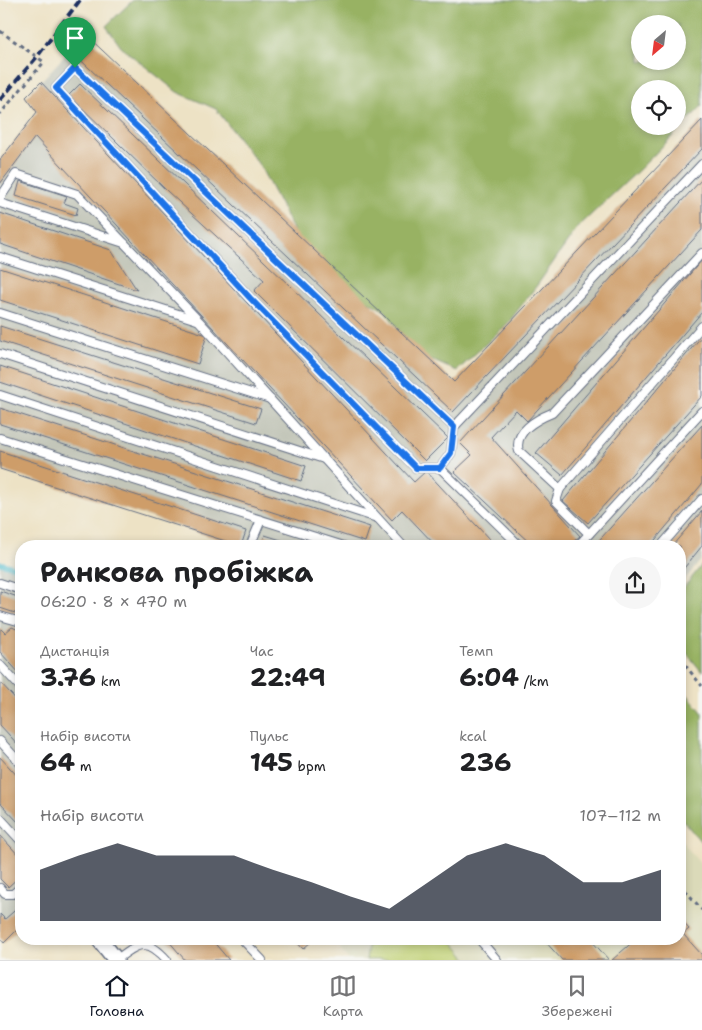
<!DOCTYPE html>
<html lang="uk">
<head>
<meta charset="utf-8">
<style>
	body { margin:0; font-family:"Shantell Sans",sans-serif; background:#f6f6f6; color:#202124; height:100vh; display:flex; flex-direction:column; font-size:19px; white-space:nowrap }
	* { box-sizing:border-box; margin:0 }
	p { font-size:16px; color:#757577 }
	.icon { flex:none; width:28px; height:28px; fill:none; stroke:currentColor; stroke-width:2; stroke-linecap:round; stroke-linejoin:round }
	.map { position:relative; flex:1; overflow:hidden }
	.side { position:absolute; left:15px; top:540px; width:671px; height:405px; display:flex; flex-direction:column; background:#fff; border-radius:20px; box-shadow:0 2px 8px #0003 }
	.side>* { flex:none }
	.needle { width:32px; rotate:208deg }
	.controls { position:absolute; left:631px; top:15px; display:grid; gap:10px }
	.controls a { display:grid; place-items:center; width:55px; height:55px; border-radius:50%; background:#fff; box-shadow:0 2px 8px #0003; font-size:25px }
	.pin { position:absolute; display:grid; place-items:center; width:42px; height:42px; color:#fff; margin:-51px -21px; border-radius:50% 50% 50% 0; rotate:-45deg; box-shadow:0 0 5px #0007 }
	.pin .icon { rotate:45deg }
	.round { display:grid; place-items:center; flex:none; width:52px; height:52px; border-radius:26px; background:#f6f6f6 }
	.summary { display:flex; align-items:center; justify-content:space-between; height:85px; padding:0 25px }
	h1 { font-size:28px; font-weight:700; line-height:38px }
	.stats { display:grid; grid-template-columns:repeat(3,1fr); gap:8px; height:85px; padding:5px 25px }
	.stats div { display:grid; align-content:center }
	.stats b { font-size:25px; font-weight:700 }
	.stats small { font-size:14px; font-weight:400 }
	.stats p { font-size:14px }
	.chart { height:140px; padding:10px 25px }
	.chart p { display:flex; justify-content:space-between }
	.chart svg { width:100%; height:90px; margin-top:5px; fill:#111827; opacity:.7 }
	.dock { display:flex; justify-content:space-around; align-items:center; height:70px; border-top:1px solid #e0e0e0; background:#fff; font-size:14px; color:#757577 }
	.dock a { display:grid; justify-items:center; gap:2px }
	.dock .active { color:#111827 }
	.map>svg:first-child { display:block }
</style>
</head>
<body>
<div class="map">
<svg width="702" height="960" viewBox="0 0 702 960">
	<rect width="100%" height="100%" fill="#f6f6f2"/>
	<filter id="ink" filterUnits="userSpaceOnUse"><feTurbulence type="fractalNoise" baseFrequency=".02" numOctaves="2"/><feDisplacementMap in="SourceGraphic" scale="10" xChannelSelector="R" yChannelSelector="G"/><feConvolveMatrix kernelMatrix="1 2 1 2 8 2 1 2 1" color-interpolation-filters="sRGB"/></filter>
	<filter id="wash" filterUnits="userSpaceOnUse"><feTurbulence type="fractalNoise" baseFrequency=".0096" numOctaves="4" result="noise"/><feDisplacementMap in="SourceGraphic" scale="20" xChannelSelector="R" yChannelSelector="G"/><feGaussianBlur stdDeviation="1.12" result="paint"/><feColorMatrix in="noise" values="0 0 0 0 0 0 0 0 0 0 0 0 0 0 0 0 0 1.4 0 .05"/><feComposite in="paint" operator="in"/></filter>
	<g filter="url(#wash)">
		<rect width="100%" height="100%" fill="#ede2c5"/>
		<!-- built -->
		<polygon fill="#dbdab9" points="680,839 702,866 702,960 349,960 340,949 353,939 680,939"/>
		<!-- industrial -->
		<g fill="#c3c6b9">
			<polygon points="85,34 454,382 702,120 702,559 680,585 680,546 239,546 0,469 0,160 37,112 26,97"/>
			<polygon points="0,565 21,572 21,926 4,943 0,938"/>
		</g>
		<!-- green -->
		<polygon fill="#c0d072" stroke="#6e8068" points="371,939 450,939 468,960 366,960 368,946"/>
		<!-- forest -->
		<g fill="#98b264" stroke="#5a7061" fill-rule="evenodd">
			<path d="M133 0H702V106L641 168 578 227 538 284 508 323 457 371 417 354 385 311 338 284 297 237 260 166 216 109 177 92 121 47 106 26ZM640 24H678V61H640ZM640 89H678V126H640Z"/>
			<polygon points="702,565 702,672 680,645 680,592"/>
			<polygon points="680,686 702,712 702,843 680,817"/>
		</g>
		<g fill="none" stroke-linecap="round" stroke-linejoin="round">
			<!-- stream -->
			<polyline stroke="#52bdcd" stroke-width="5" points="0,563 21,569"/>
		</g>
		<g id="blocks">
			<!-- building -->
			<g fill="#ce9d69">
				<polygon points="85,34 454,382 702,120 702,149 453,412 70,50"/>
				<polygon points="41,82 414,482 426,471 490,540 483,546 436,546 402,510 392,520 35,137 0,184 0,160 37,112 26,97"/>
				<polygon points="80,84 448,438 425,461 254,291 264,280 167,191 69,95"/>
				<polygon points="702,179 702,230 527,421 516,410 491,437 580,536 568,546 533,546 454,472 472,455 460,443"/>
				<polygon points="20,181 67,196 64,203 78,208 76,215 16,196"/>
				<polygon points="0,213 111,250 137,290 0,244"/>
				<polygon points="702,260 702,312 562,475 536,453"/>
				<polygon points="0,268 207,335 198,364 0,300"/>
				<polygon points="0,326 261,409 256,423 0,341"/>
				<polygon points="702,336 702,396 588,523 563,501"/>
				<polygon points="0,366 306,466 301,481 0,382"/>
				<polygon points="0,408 370,527 365,542 0,424"/>
				<polygon points="702,425 702,484 650,546 594,546"/>
				<polygon points="0,451 246,531 241,546 0,469"/>
				<polygon points="702,511 702,546 680,573 680,546 672,546"/>
				<polygon points="265,535 300,546 261,546"/>
				<polygon points="0,591 21,598 21,615 0,608"/>
				<polygon points="12,627 21,631 21,675 0,652 0,628 5,633"/>
				<polygon points="0,682 21,705 21,748 0,725"/>
				<polygon points="0,757 21,780 21,825 0,803"/>
				<polygon points="0,835 21,858 21,875 8,887 0,879"/>
				<polygon points="21,905 21,926 4,943 0,938 0,914 5,919"/>
				<polygon points="680,919 689,929 683,934 702,955 702,960 612,960 636,939 680,939"/>
				<polygon points="167,939 211,939 229,960 185,960"/>
				<polygon points="294,939 310,939 312,941 303,949"/>
				<polygon points="543,939 590,939 609,960 562,960"/>
			</g>
		</g>
	</g>
	<g filter="url(#ink)">
		<use href="#blocks" fill-opacity="0" stroke="#646e82" stroke-width="1"/>
		<g fill="none" stroke-linecap="round" stroke-linejoin="round">
			<!-- lane casing -->
			<g stroke="#646e82" stroke-width="10">
				<g id="lane">
					<polyline points="0,198 16,174 77,194 199,321 403,546"/>
					<polyline points="0,203 124,243"/>
					<path d="M702 253 552 413C537 419 513 432 519 451L560 489 702 326"/>
					<polyline points="0,257 197,320"/>
					<polyline points="0,313 270,399"/>
					<polyline points="0,354 324,459"/>
					<polyline points="0,395 377,518"/>
					<polyline points="454,427 75,68 56,88 250,298 416,468 440,468 451,453 454,427 702,164"/>
					<polyline points="0,438 344,546"/>
					<polyline points="440,468 520,546"/>
					<polyline points="560,489 556,501 589,534"/>
					<polyline points="250,546 261,520"/>
					<polyline points="578,546 702,411"/>
					<polyline points="661,546 702,499"/>
					<polyline points="0,583 21,590"/>
					<polyline points="0,616 21,622"/>
					<polyline points="0,665 21,688"/>
					<polyline points="0,741 21,764"/>
					<polyline points="0,818 21,841"/>
					<polyline points="0,888 5,894 13,894 21,887"/>
					<polyline points="242,939 262,960"/>
					<polyline points="479,939 497,960"/>
					<path d="M116 960C138 943 147 937 167 960"/>
				</g>
			</g>
			<!-- street casing -->
			<g stroke="#646e82" stroke-width="18">
				<polyline id="street" points="99,939 116,960"/>
			</g>
			<!-- path -->
			<g stroke="#646e82" stroke-width="3" stroke-dasharray="4 4" stroke-linecap="butt">
				<polyline points="0,31 44,62 0,114"/>
				<polyline points="680,659 702,686"/>
				<polyline points="680,884 702,910"/>
			</g>
			<!-- lane -->
			<use href="#lane" stroke="#fff" stroke-width="8"/>
			<!-- street -->
			<use href="#street" stroke="#fff" stroke-width="15"/>
			<!-- rail -->
			<polyline stroke="#1b2f5e" stroke-width="4" stroke-dasharray="8 4" stroke-linecap="butt" points="0,100 36,58 80,0"/>
		</g>
	</g>
	<g fill="none" stroke-linecap="round" stroke-linejoin="round" filter="url(#ink)">
		<!-- route casing -->
		<g stroke="#fff" stroke-width="10">
			<polygon id="route" points="75,68 454,427 451,453 440,468 416,468 250,298 56,88"/>
		</g>
		<!-- route -->
		<use href="#route" stroke="#1a73e8" stroke-width="6"/>
	</g>
</svg>
<div class="controls">
<a><svg class="needle" viewBox="-14 -14 28 28"><path d="M0-13l5 13h-10z" fill="#e53935"/><path d="M0 13l5-13h-10z" fill="#757577"/></svg></a>
<a><svg class="icon" aria-label="locate" viewBox="0 0 24 24"><circle cx="12" cy="12" r="6"/><path d="M12 2v4M12 18v4M2 12h4M18 12h4"/></svg></a>
</div>
<div class="pin" style="left:75px;top:68px;background:#1e9e55"><svg class="icon" aria-label="arrive" viewBox="0 0 24 24"><path d="M6 21V4h12l-3 4 3 4H6"/></svg></div>
<section class="side">
<div class="summary"><div><h1>Ранкова пробіжка</h1><p>06:20 · 8 × 470 m</p></div><a class="round"><svg class="icon" aria-label="share" viewBox="0 0 24 24"><path d="M12 15V3M7 8l5-5 5 5M5 13v7h14v-7"/></svg></a></div>
<div class="stats">
<div><p>Дистанція</p><b>3.76<small> km</small></b></div>
<div><p>Час</p><b>22:49</b></div>
<div><p>Темп</p><b>6:04<small> /km</small></b></div>
</div>
<div class="stats">
<div><p>Набір висоти</p><b>64<small> m</small></b></div>
<div><p>Пульс</p><b>145<small> bpm</small></b></div>
<div><p>kcal</p><b>236</b></div>
</div>
<div class="chart"><p><span>Набір висоти</span>107–112 m</p>
<svg viewBox="0 0 160 44" preserveAspectRatio="none"><path d="M0 44V19L10 12L20 6L30 12L40 12L50 12L60 19L70 25L80 32L90 38L100 25L110 12L120 6L130 12L140 25L150 25L160 19V44z"/></svg>
</div>
</section>
</div>
<nav class="dock">
<a class="active"><svg class="icon" aria-label="home" viewBox="0 0 24 24"><path d="M3 11l9-7 9 7M6 9v11h12V9"/></svg>Головна</a>
<a><svg class="icon" aria-label="map" viewBox="0 0 24 24"><path d="M3 6l6-2 6 2 6-2v14l-6 2-6-2-6 2zM9 4v14M15 6v14"/></svg>Карта</a>
<a><svg class="icon" aria-label="saved" viewBox="0 0 24 24"><path d="M7 4h10v16l-5-4-5 4z"/></svg>Збережені</a>
</nav>
</body>
</html>
